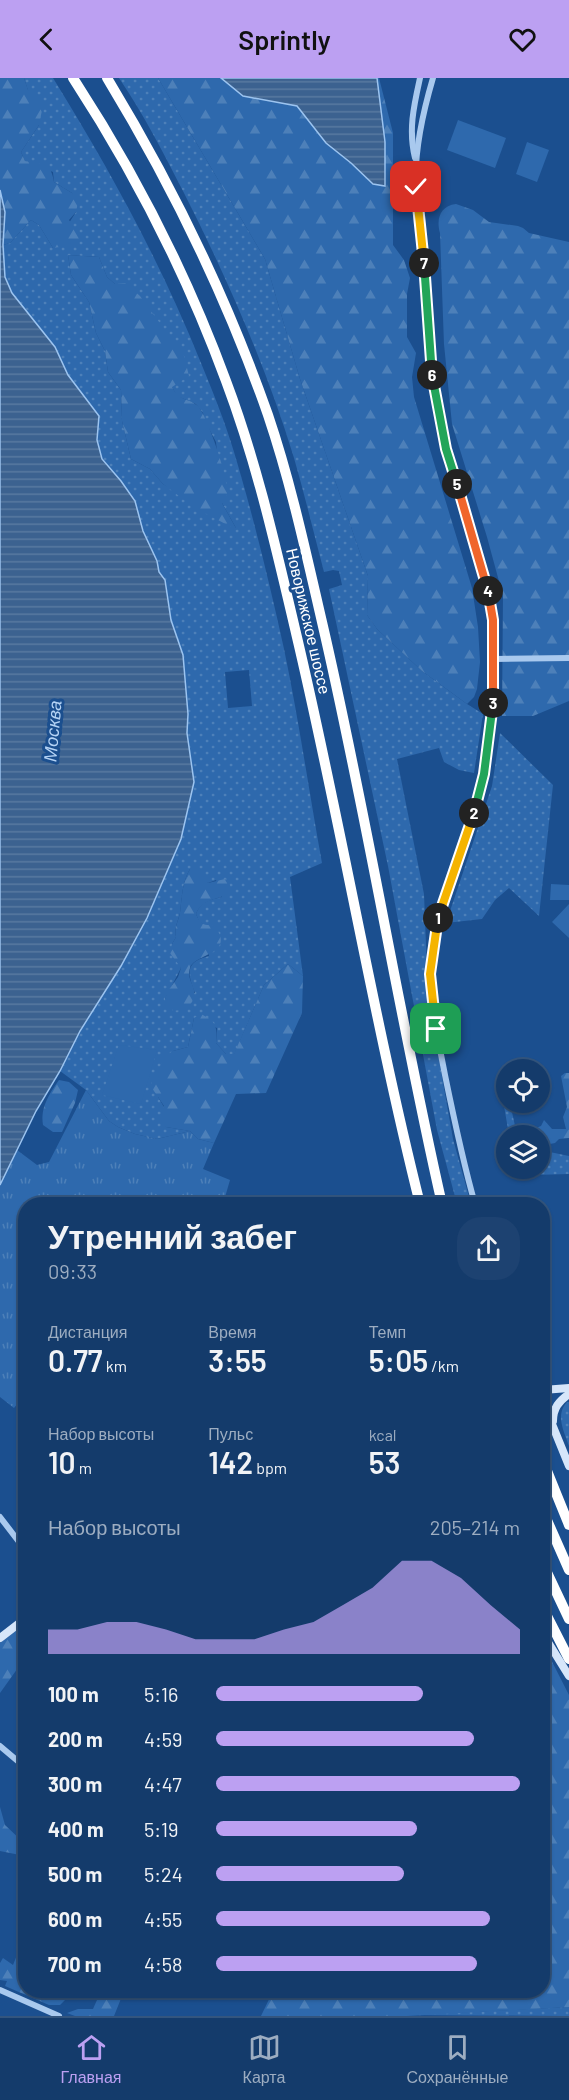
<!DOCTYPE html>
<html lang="ru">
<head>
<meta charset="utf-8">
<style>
	body { margin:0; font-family:Barlow,sans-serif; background:#1d4271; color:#f1f3f6; height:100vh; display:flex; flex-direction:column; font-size:22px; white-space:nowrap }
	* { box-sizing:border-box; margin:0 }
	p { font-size:20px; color:#9dadc1 }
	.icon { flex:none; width:33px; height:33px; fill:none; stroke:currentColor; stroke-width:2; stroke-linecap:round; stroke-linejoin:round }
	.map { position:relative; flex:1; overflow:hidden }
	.sheet { position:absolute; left:18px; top:1119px; width:532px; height:801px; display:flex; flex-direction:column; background:#143b6b; border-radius:24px; box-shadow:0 2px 4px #0004,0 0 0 2px #33557e }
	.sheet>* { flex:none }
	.tools { position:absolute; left:496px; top:981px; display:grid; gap:12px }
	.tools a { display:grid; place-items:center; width:54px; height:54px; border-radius:50%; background:#143b6b; box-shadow:0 2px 4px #0004,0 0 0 2px #33557e; font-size:30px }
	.pin { position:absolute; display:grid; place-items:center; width:51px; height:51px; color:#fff; margin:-26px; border-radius:12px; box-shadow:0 3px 9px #0006 }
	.km { position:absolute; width:30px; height:30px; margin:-15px; border-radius:50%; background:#222; color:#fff; font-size:16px; line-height:30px; text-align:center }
	.round { display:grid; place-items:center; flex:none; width:63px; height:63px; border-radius:24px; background:#1d4271 }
	.headline { display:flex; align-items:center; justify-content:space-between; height:102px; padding:0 30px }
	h1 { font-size:33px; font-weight:600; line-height:45px }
	.figures { display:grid; grid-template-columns:repeat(3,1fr); gap:9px; height:102px; padding:6px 30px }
	.figures div { display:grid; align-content:center }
	.figures b { font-size:30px; font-weight:600 }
	.figures small { font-size:16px; font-weight:400 }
	.figures p { font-size:16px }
	.chart { height:168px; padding:12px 30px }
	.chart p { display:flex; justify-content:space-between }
	.chart svg { width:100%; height:108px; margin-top:6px; fill:#bca0f2; opacity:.7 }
	ul { padding:0 30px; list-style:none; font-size:20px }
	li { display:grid; grid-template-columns:96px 72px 1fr; align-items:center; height:45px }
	li i { height:15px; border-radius:8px; background:#bca0f2 }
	header { display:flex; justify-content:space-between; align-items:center; height:78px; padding:0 30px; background:#bca0f2; color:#111; font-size:27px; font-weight:600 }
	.menu { display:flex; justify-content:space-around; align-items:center; height:84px; border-top:2px solid #33557e; background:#143b6b; font-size:16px; color:#9dadc1 }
	.menu a { display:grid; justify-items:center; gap:3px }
	.menu .selected { color:#bca0f2 }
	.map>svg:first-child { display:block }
</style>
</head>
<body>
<header><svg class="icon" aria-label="back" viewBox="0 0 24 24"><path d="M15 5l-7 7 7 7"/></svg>Sprintly<svg class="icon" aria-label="heart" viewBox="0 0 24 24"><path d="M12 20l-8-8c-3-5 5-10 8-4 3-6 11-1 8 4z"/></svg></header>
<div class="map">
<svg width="569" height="1938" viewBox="0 0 569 1938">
	<defs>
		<pattern id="grass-dots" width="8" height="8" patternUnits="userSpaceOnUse" patternTransform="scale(1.5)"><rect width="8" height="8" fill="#2e69ad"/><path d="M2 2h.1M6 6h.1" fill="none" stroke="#4d80b9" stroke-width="1.8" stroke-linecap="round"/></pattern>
		<pattern id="forest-firs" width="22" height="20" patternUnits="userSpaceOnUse" patternTransform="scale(1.5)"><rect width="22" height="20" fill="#2e69ad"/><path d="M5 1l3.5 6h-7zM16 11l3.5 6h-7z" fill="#4d80b9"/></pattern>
		<pattern id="park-tufts" width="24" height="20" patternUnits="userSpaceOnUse" patternTransform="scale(1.5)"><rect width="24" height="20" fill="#2e69ad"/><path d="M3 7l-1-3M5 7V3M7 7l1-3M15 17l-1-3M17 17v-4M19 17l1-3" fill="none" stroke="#4d80b9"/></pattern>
		<pattern id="water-rules" width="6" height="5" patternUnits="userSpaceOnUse" patternTransform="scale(1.5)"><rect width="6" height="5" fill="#3c6290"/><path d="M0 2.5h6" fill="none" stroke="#597aa1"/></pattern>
	</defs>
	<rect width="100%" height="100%" fill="#1b4f8f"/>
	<!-- grass -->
	<g fill="url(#grass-dots)" fill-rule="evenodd">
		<path d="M24 0H53C110 92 161 185 201 285 213 314 225 344 234 374 253 437 270 507 284 571 299 642 309 714 322 785L290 799 303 898 288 886 264 907 234 977 226 976 216 965 217 950 194 940 188 969 173 973 158 1019 164 1029 166 1049 190 1053 157 1061 135 1056 118 1049 109 1043 86 1012 60 993 80 953 121 888 181 761 194 704 187 655 188 636 183 577 171 542 165 502 159 494 157 483 143 453 135 423 121 403 102 381 97 362 99 338 68 297 55 269 12 215 5 199 3 167 10 165 31 142 39 147 53 170 76 134 72 115 54 104 53 94 25 83 21 74 39 47ZM68 177 99 179 107 199 115 206 177 318 196 326 203 335 206 345 216 364 222 425 236 450 163 406 150 391 131 381 122 343 121 312 108 294 105 273 96 255 89 224 71 197ZM249 592 252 628 228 630 225 594ZM190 791 208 805 216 802 222 819C210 822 201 823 196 836L199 843 205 848 209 878C185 884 187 895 195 915L165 921 181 890 172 866 176 859C174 849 178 844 180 835 182 819 182 804 190 791Z"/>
		<path d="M119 0H158L265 181 300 301 368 498 367 537 377 551 422 593 467 626 483 636 474 695 459 692 444 684 439 670 397 681 424 816 428 919 453 1061 471 1126H457L437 1052 388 788 329 511 342 507 339 493 333 492 324 494C314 456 305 418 294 380 266 288 227 200 184 115 164 76 144 37 119 0Z"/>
		<polygon points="500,655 553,707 539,838 509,810 495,822 482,841 446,845 492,708"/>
		<polygon points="507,1021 507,1024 510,1025 517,1057 509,1057 503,1022"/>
		<polygon points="540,1072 569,1078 569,1096 533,1097 525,1101 523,1091 540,1090"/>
		<path d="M567 1324H569V1368C564 1353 555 1337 567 1324Z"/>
		<polygon points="569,1929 569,1938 407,1937"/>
	</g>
	<!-- forest -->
	<g fill="url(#forest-firs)">
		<path d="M0 0H24L28 12 43 27 39 47 21 74 25 83C43 86 51 84 54 104L72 115 78 124 76 134 69 142 81 159 73 167 53 170 39 147 31 142 10 165 3 167 5 134 0 112Z"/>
		<polygon points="158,0 221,0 243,18 297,28 326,65 351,85 372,106 385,107 385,64 377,0 379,0 393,55 393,167 404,182 410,200 407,216 407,259 416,275 412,299 414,319 472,510 478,549 480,584 477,611 474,619 467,626 422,593 377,551 367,537 368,498 300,301 265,181"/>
		<path d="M456 126 473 132 489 144 518 148 523 150 529 155 569 164V623L533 638H502L503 518 487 459 452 346 444 266 440 155C436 141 440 128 456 126Z"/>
		<path d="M68 177 99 179 107 199 115 206 125 205 140 218 184 278 189 298 172 309C180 324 187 319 198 328 207 337 230 404 227 417 226 420 223 422 222 425L237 452 195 430 163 406 150 391 131 381 122 343 121 312 108 294 105 273 96 255 89 224 71 197Z"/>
		<path d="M190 791H199L208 805 225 801 230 807V815C217 822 202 821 196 836 200 846 204 848 214 847 237 877 195 875 190 890 186 901 196 908 194 917 193 931 177 936 166 930L165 921 168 913 178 899 181 890 170 875 172 866 176 859C174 849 178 844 180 835 182 819 182 804 190 791Z"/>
		<path d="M288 886 303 898 302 935 266 1015 236 1016 214 1065 198 1061 190 1053 166 1049 160 1040 164 1028 152 1010V998L160 990 163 979 173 973 188 969 194 940 201 936C217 945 217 947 216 965L226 976H234L264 907Z"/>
		<polygon points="565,995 569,995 569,1060 559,1061 555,1065 540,1068 540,1058 536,1057 536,1050 541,1048 544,1042 552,1051 566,1051 563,1039 567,1029 561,998"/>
		<path d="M59 1002 69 1004 78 1012 75 1025 62 1054H53L43 1047C40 1030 49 1016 59 1002Z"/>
		<polygon points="21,1549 25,1551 25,1580 0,1615 0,1565"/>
		<polygon points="543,1566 569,1617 569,1929 407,1938 261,1938 273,1913 543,1912"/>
		<polygon points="0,1729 5,1747 25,1766 25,1778 0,1773"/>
		<polygon points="25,1857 26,1912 67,1913 65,1922 60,1927 49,1927 5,1908 7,1903 0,1902 0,1885 3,1880 13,1887"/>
		<polygon points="101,1913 124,1913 114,1938 75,1938 67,1935 78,1931 93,1931"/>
	</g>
	<!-- park -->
	<polygon fill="url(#park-tufts)" points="86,1012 109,1043 118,1049 135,1056 157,1061 190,1053 198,1061 214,1065 203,1091 230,1102 223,1126 26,1126 25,1316 14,1330 0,1319 0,1107 17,1072 37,1087 49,1084"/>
	<!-- pitch -->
	<g fill="#2e69ad">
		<polygon points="458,42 506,60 495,90 447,72"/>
		<polygon points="527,64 549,72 537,104 516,96"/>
		<polygon points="551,806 569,807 569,822 550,822"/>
		<polygon points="569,826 569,860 552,844"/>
		<polygon points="119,967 157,972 141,1026 102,1017"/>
	</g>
	<!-- water -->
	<g fill="url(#water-rules)" stroke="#9cc4f0" stroke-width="1.5">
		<polygon points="221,0 377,0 385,64 385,108 373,106 351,85 326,65 297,28 243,18"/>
		<polygon points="0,112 5,134 3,167 5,199 12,215 55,269 68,297 99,338 97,362 102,381 121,403 135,423 143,453 157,483 159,494 165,502 171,542 183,577 188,636 187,655 194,704 181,761 147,840 121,888 80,953 60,993 36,1033 0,1107"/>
	</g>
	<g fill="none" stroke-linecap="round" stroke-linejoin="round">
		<!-- street -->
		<g stroke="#a9c9ee" stroke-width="6">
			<path d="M433 0C423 34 414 73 416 108 417 142 423 177 426 211 430 266 433 318 446 372 461 429 489 485 493 544 498 613 492 685 469 750 456 790 438 828 432 871 427 914 437 955 445 997 454 1041 463 1084 475 1126"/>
			<path d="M415 80C408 52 414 27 420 0"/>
			<polyline points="494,581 569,580"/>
			<polyline points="0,1439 26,1473"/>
			<polyline points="0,1668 26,1690"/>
			<polyline points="0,1912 59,1938"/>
		</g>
		<!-- secondary -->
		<g stroke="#d6e6fa" stroke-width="8">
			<polyline points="543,1312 569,1310"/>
			<polyline points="543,1324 569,1388"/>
			<path d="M553 1343C553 1330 559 1323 569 1316"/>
			<polyline points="543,1556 569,1598"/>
			<polyline points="0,1560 26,1540"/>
		</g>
		<!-- highway -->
		<g stroke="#fff" stroke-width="10">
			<path d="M73 0C135 95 187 197 226 303 257 385 276 470 296 555 341 745 373 938 420 1126"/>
			<path d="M107 0C172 107 227 220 268 337 291 405 306 475 322 544 367 737 398 933 442 1126"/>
			<polyline points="543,1383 569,1447"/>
			<polyline points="543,1433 569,1492"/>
			<polyline points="543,1486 569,1541"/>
			<polyline points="543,1530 569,1581"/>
		</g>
	</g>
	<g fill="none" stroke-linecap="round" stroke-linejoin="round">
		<!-- split-1 casing -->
		<g stroke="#fff" stroke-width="12">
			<polyline id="split-1" points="436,951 430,896 438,840"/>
		</g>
		<!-- split-2 casing -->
		<g stroke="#fff" stroke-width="12">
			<polyline id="split-2" points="438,840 474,735"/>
		</g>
		<!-- split-3 casing -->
		<g stroke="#fff" stroke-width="12">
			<polyline id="split-3" points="474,735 484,696 493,625"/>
		</g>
		<!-- split-4 casing -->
		<g stroke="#fff" stroke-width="12">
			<polyline id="split-4" points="488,513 493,542 493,625"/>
		</g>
		<!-- split-5 casing -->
		<g stroke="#fff" stroke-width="12">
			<polyline id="split-5" points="457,406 488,513"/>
		</g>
		<!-- split-6 casing -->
		<g stroke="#fff" stroke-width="12">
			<polyline id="split-6" points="432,297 446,371 457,406"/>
		</g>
		<!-- split-7 casing -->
		<g stroke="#fff" stroke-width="12">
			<polyline id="split-7" points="424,185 432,297"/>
		</g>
		<!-- split-8 casing -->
		<g stroke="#fff" stroke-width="12">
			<polyline id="split-8" points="416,109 424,185"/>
		</g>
		<!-- split-1 -->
		<use href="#split-1" stroke="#f5b400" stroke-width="8"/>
		<!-- split-2 -->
		<use href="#split-2" stroke="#f5b400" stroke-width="8"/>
		<!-- split-3 -->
		<use href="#split-3" stroke="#22a559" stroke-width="8"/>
		<!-- split-4 -->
		<use href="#split-4" stroke="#f0652b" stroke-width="8"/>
		<!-- split-5 -->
		<use href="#split-5" stroke="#f0652b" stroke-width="8"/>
		<!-- split-6 -->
		<use href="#split-6" stroke="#22a559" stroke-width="8"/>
		<!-- split-7 -->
		<use href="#split-7" stroke="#22a559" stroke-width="8"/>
		<!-- split-8 -->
		<use href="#split-8" stroke="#f5b400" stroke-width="8"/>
	</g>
	<g text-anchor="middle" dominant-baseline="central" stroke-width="6" stroke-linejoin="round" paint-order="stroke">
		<!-- street labels -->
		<g font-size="16" fill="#fff" stroke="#1b4f8f">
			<text transform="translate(309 543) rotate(77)">Новорижское шоссе</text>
		</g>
		<!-- water labels -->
		<g font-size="18" font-style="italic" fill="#b5d3f5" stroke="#1b4f8f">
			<text transform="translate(52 653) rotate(-85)">Москва</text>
		</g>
	</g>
</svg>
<div class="tools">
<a><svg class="icon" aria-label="locate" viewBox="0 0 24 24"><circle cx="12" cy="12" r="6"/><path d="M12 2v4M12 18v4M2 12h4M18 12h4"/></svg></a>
<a><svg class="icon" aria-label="layers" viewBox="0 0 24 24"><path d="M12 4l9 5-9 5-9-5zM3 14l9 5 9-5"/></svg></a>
</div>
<div class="pin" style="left:436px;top:951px;background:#1e9e55"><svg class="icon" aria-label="arrive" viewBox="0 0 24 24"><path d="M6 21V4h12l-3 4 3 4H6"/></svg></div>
<div class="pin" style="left:416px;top:109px;background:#d93025"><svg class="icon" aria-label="check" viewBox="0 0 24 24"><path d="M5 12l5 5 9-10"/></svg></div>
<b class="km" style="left:438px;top:840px">1</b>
<b class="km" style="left:474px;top:735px">2</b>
<b class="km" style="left:493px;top:625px">3</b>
<b class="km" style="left:488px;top:513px">4</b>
<b class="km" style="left:457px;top:406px">5</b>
<b class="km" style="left:432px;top:297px">6</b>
<b class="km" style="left:424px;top:185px">7</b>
<section class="sheet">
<div class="headline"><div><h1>Утренний забег</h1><p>09:33</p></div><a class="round"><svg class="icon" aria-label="share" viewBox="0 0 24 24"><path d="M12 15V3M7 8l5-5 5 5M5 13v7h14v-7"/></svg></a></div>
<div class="figures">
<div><p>Дистанция</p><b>0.77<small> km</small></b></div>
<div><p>Время</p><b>3:55</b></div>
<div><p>Темп</p><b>5:05<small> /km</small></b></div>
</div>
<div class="figures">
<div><p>Набор высоты</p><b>10<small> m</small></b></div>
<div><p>Пульс</p><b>142<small> bpm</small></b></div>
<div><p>kcal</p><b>53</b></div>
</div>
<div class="chart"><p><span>Набор высоты</span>205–214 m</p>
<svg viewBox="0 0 160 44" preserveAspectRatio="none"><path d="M0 44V34L10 34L20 31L30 31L40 34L50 38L60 38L70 38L80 34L90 31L100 24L110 17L120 6L130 6L140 13L150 24L160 34V44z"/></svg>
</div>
<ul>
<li><b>100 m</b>5:16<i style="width:68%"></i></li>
<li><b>200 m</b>4:59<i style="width:85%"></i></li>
<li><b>300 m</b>4:47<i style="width:100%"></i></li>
<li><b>400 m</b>5:19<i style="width:66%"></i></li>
<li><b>500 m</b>5:24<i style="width:62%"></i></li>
<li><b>600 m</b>4:55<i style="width:90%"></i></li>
<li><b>700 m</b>4:58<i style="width:86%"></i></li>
</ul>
</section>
</div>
<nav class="menu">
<a class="selected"><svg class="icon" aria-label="home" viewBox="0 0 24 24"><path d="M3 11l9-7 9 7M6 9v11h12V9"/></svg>Главная</a>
<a><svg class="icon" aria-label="map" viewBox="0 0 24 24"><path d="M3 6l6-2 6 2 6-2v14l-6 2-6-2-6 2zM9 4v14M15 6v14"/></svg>Карта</a>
<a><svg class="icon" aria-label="saved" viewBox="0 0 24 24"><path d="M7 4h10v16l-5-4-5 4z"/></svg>Сохранённые</a>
</nav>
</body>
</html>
